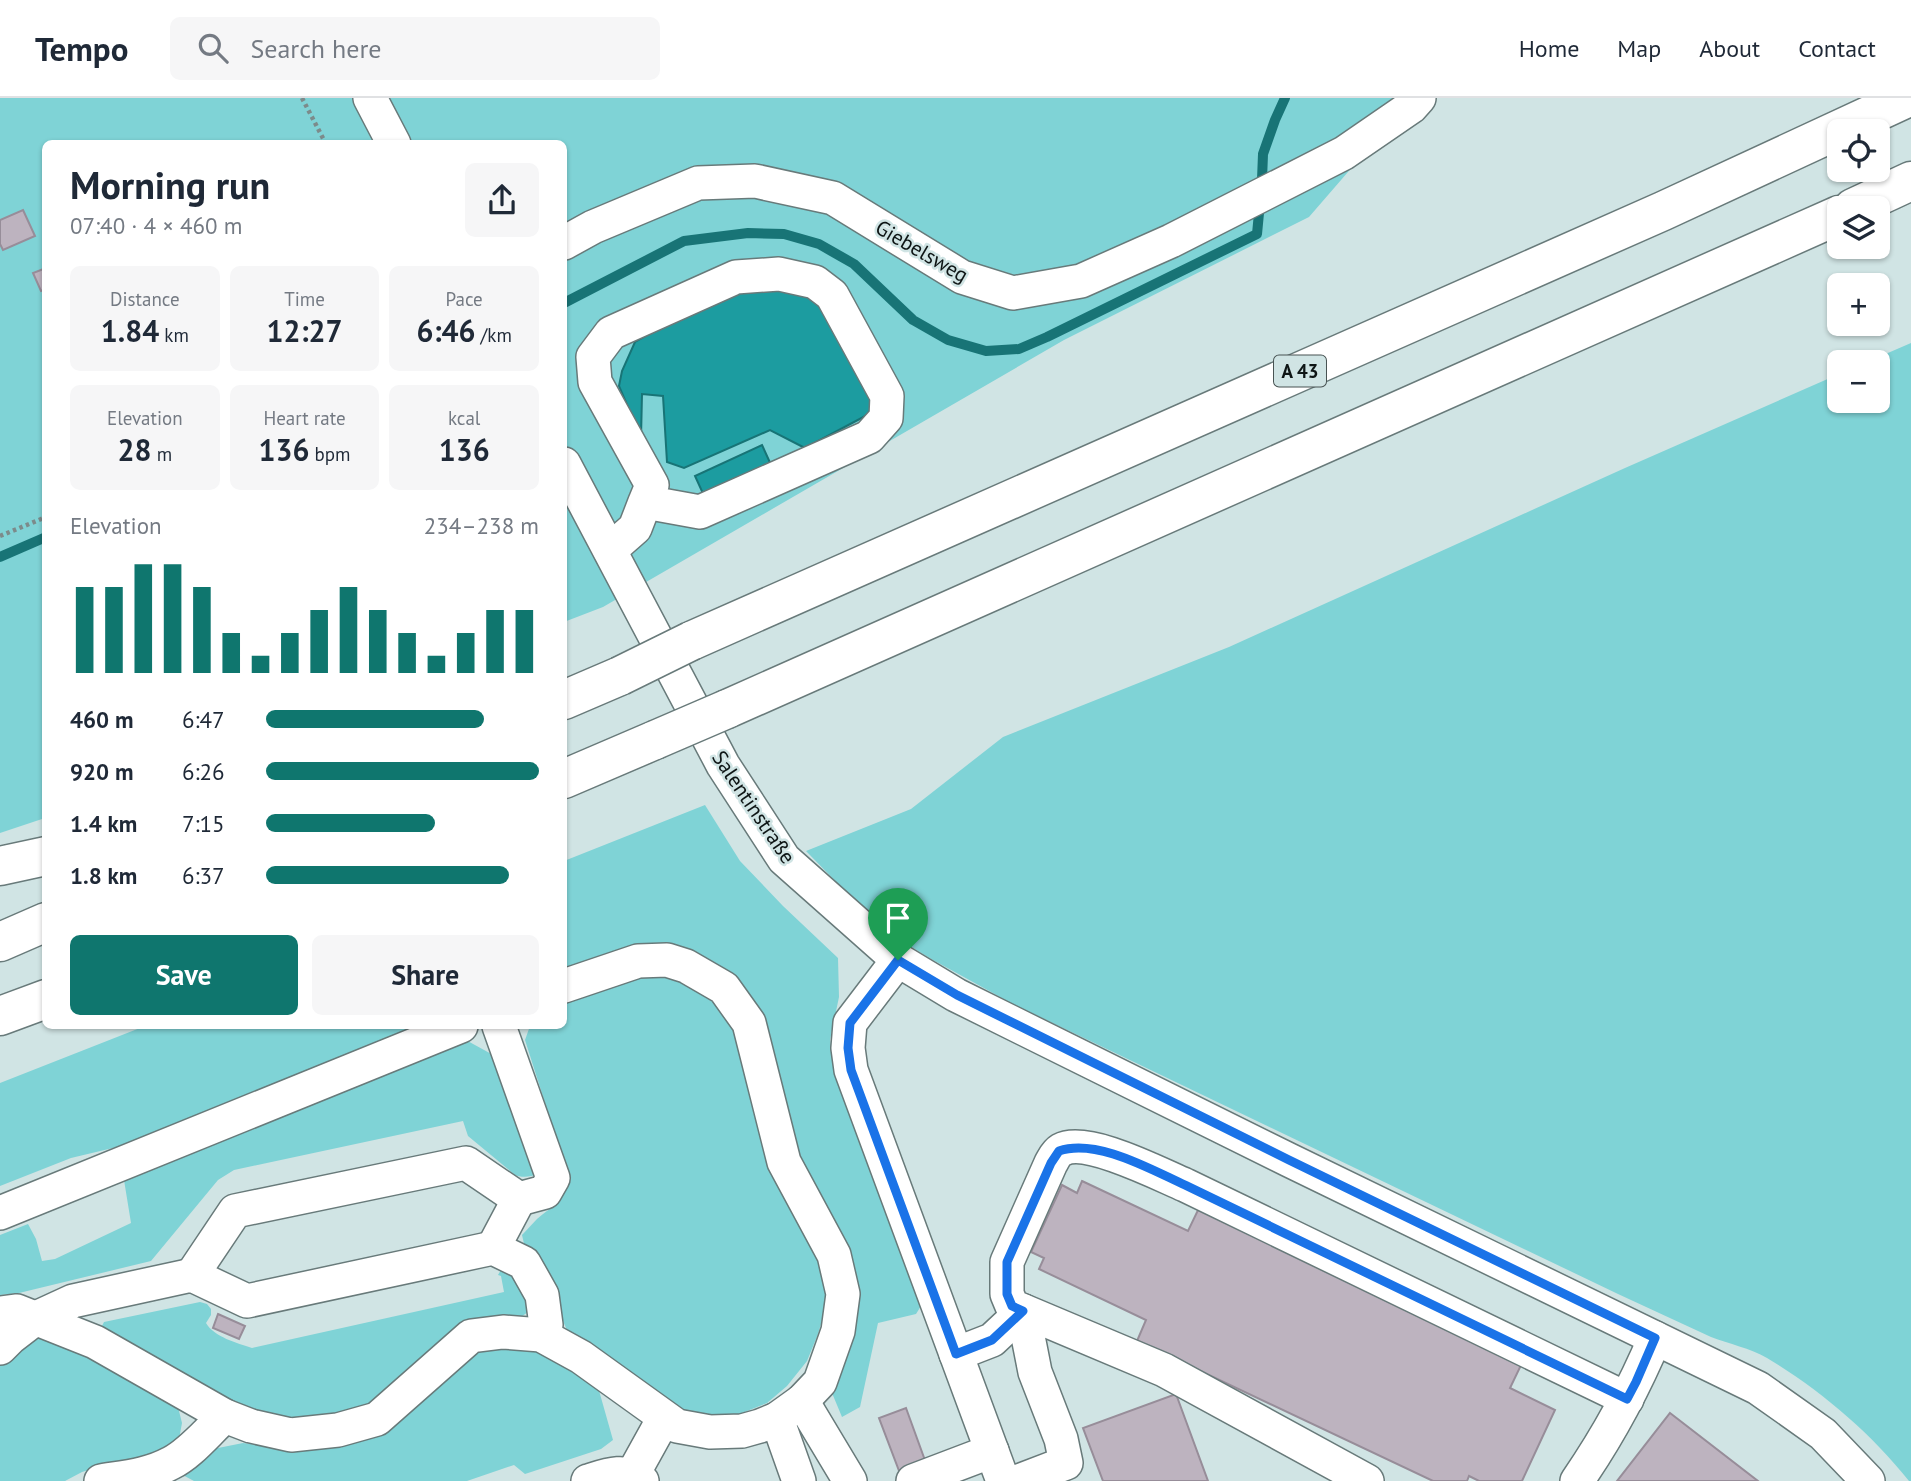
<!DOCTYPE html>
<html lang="en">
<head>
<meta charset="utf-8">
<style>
	body { margin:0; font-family:"PT Sans",sans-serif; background:#f6f6f7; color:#1f2937; height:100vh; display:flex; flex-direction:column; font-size:26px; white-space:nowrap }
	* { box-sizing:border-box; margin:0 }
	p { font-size:23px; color:#747a83 }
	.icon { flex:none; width:38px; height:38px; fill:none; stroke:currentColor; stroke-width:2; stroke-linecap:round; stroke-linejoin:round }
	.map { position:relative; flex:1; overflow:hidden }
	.panel { position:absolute; left:42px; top:42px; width:525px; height:889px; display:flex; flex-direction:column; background:#fff; border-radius:10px; box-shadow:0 2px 5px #0004 }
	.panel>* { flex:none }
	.tools { position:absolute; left:1827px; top:21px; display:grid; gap:14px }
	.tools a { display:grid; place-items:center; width:63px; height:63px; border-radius:10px; background:#fff; box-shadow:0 2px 5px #0004; font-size:35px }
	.pin { position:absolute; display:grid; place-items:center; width:60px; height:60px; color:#fff; margin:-72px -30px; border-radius:50% 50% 50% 0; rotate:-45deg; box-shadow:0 0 7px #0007 }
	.pin .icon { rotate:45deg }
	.round { display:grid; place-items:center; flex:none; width:74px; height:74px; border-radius:10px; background:#f6f6f7 }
	.overview { display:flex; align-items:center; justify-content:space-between; height:119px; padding:0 28px }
	h1 { font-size:38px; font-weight:600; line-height:52px }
	.metrics { display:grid; grid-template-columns:repeat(3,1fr); gap:10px; height:119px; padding:7px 28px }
	.metrics div { display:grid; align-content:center; border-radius:10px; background:#f6f6f7; text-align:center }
	.metrics b { font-size:30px; font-weight:600 }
	.metrics small { font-size:19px; font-weight:400 }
	.metrics p { font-size:19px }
	.chart { height:196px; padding:14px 28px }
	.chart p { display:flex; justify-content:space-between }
	.chart svg { width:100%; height:126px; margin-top:7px; stroke:#0f766e; stroke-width:6 }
	.button { display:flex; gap:14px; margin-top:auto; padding:14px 28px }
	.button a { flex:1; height:80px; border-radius:10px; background:#0f766e; color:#fff; font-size:28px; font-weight:600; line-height:80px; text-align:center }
	.button a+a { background:#f6f6f7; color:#1f2937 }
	ul { padding:0 28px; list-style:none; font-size:23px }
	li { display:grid; grid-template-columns:112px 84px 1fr; align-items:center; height:52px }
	li i { height:18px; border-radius:9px; background:#0f766e }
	header { display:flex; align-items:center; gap:42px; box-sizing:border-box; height:98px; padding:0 35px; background:#fff; border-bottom:2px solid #e0e1e3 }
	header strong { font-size:33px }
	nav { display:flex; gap:38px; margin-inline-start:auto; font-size:24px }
	.search { width:490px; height:63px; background:#f6f6f7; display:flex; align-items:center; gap:18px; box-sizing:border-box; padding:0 24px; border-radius:10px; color:#747a83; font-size:26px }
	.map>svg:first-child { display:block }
</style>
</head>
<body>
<header>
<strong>Tempo</strong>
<div class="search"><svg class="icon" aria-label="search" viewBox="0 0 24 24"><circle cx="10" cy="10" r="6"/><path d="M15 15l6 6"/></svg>Search here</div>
<nav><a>Home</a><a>Map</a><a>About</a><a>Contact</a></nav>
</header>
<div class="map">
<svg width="1911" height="1383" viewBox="0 0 1911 1383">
	<rect width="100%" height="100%" fill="#d0e4e4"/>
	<!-- green -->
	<g fill="#7fd3d6">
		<polygon points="0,0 1412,0 1309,119 1064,242 603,509 564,524 564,46 46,46 45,720 0,735"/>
		<path d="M1911 245V1383H1909C1870 1334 1820 1292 1767 1260 1750 1250 1729 1246 1711 1239 1680 1225 1649 1210 1618 1196L1011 905 933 862 895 839 846 794 806 753 911 711 1003 639 1229 549 1625 370 1839 276V303H1878V264H1867Z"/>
		<polygon points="705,707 740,763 783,808 838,860 839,899 830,942 835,976 921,1208 916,1216 878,1225 860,1309 842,1319 832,1295 849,1254 858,1214 847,1151 793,1047 770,946 754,904 717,868 642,848 613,854 564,873 564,763"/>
		<path d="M661 877 684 885 706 898 726 916 738 939 754 1017 774 1074 800 1121 820 1167 826 1185V1209L818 1236 807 1263 787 1288 767 1305 737 1317 712 1319 683 1316 569 1237 560 1216 525 1150 522 1137C527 1132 532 1126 537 1121 561 1101 564 1106 566 1071L525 942 530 928H564V901L622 879Z"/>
		<polygon points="145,928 429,928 138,1044 71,1060 0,1088 0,985"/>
		<path d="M464 941 495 958 537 1076C532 1079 521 1080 515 1077L468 1038 463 1023 234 1072 218 1082 151 1163 19 1195 0 1197V1137L28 1126 36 1141 42 1163 55 1161 131 1125 124 1082Z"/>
		<path d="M502 1170C525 1186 527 1186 528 1214L521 1219 496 1220 464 1229 441 1241 380 1299 363 1308 311 1323 260 1319 105 1233 102 1228 104 1224 200 1204 207 1206 211 1211V1217L206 1225C214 1239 237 1245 252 1250L504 1194 501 1178 498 1177Z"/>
		<polygon points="48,1238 65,1244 178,1309 182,1325 179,1341 144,1362 114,1364 82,1374 65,1383 0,1383 0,1264 20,1247"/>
		<polygon points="489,1248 537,1250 598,1289 613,1342 601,1351 525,1376 514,1367 467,1383 194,1383 177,1374 213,1351 243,1345 296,1352 465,1257"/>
	</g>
	<!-- water -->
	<g fill="#1c9ca0" stroke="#187476" stroke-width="2">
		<polygon points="759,184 826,199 874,290 871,315 805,350 770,332 684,370 667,364 663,298 642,296 641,340 619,288 622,273 635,244 724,194"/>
		<polygon points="762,347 772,369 705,400 695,378"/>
	</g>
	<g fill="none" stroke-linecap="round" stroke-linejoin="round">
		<!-- stream -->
		<g stroke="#187476" stroke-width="10">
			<polyline points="1262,82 1263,56 1275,22 1285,0"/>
			<polyline points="564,205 684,143 748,135 784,136 819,146 854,166 913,222 948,242 986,253 1019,251 1047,239 1257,136 1259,115"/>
			<polyline points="0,459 46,439"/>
		</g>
	</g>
	<!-- building -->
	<g fill="#bdb3bf" stroke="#978d99" stroke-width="2">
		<polygon points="23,112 35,138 3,152 0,146 0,122"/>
		<polygon points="46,170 46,191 41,193 33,175"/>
		<polygon points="1082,1083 1188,1133 1199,1110 1523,1263 1510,1290 1555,1312 1522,1383 1479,1383 1469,1378 1467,1383 1433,1383 1137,1243 1146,1222 1039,1171 1044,1160 1031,1154 1062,1087 1077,1095"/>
		<polygon points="218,1216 245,1228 239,1241 213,1230"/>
		<polygon points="1176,1296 1208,1383 1103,1383 1083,1330"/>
		<polygon points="906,1310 927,1368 901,1378 879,1320"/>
		<polygon points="1670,1315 1758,1383 1617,1383"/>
	</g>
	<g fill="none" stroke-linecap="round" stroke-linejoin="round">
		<!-- minor casing -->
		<g stroke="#687a7a" stroke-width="36">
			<g id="minor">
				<polyline points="370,0 394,46"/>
				<polyline points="564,145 593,129 698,85 755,83 833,100 962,179 1013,195 1081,183 1171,143 1344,55 1411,9 1419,0"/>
				<polyline points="564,366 723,667 784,761 898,862 956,897 1289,1062 1758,1290 1823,1336 1868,1383"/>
				<polyline points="610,452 635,430 645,404 700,414 869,339 886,320 887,298 832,197 815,184 779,176 736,179 611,235 593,259 595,284 652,387 645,404"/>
				<polyline points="898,862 850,925 848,950 851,972 1003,1383"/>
				<polyline points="0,1115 461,928"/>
				<polyline points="493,1150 519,1101"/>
				<polyline points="192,1177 235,1113 466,1065 519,1101 545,1094 553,1080 499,928"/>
				<polyline points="0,1215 17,1213 95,1244 225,1318 251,1328 291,1337 338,1332 377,1321 471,1238 503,1234 541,1237 581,1259 677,1328 710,1334 742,1333 760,1328 777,1321 802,1303 820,1284 838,1233 843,1196 834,1157 784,1064 749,925 724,890 686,868 667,862 638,863 564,888"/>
				<polyline points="0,1250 10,1240 36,1220 73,1203 192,1177 247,1203 493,1150 524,1165 542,1197 546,1227 541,1237"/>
				<polyline points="956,1256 992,1242 1023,1213"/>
				<polyline points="802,1303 850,1383"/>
				<polyline points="777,1321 799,1383"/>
				<polyline points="633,1376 664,1320"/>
				<path d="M101 1383C125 1379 149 1377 171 1365 191 1355 208 1333 225 1318"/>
				<path d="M588 1383C607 1377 625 1370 642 1383"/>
				<polyline points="913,1383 992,1353"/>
				<polyline points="1019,1383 1066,1365 1061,1341 1035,1274 1023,1213"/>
				<path d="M1367 1383 1164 1272 1012 1208 1007 1196V1164L1051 1065C1054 1060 1056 1055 1061 1052 1086 1038 1159 1076 1185 1087L1627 1301"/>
				<path d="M1577 1383C1608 1338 1634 1290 1655 1240"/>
			</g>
		</g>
		<!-- highway casing -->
		<g stroke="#687a7a" stroke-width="41">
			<g id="highway">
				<polyline points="1853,110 1911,83"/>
				<polyline points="691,543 1663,113 1907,0"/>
				<polyline points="564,602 620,578"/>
				<polyline points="727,611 1839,117"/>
				<polyline points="564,681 655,642"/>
				<polyline points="0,768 46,758"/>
				<polyline points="0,844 46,824"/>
				<polyline points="0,918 46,901"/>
			</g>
		</g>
		<!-- path -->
		<g stroke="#7c8b8b" stroke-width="4.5" stroke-dasharray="3.5 3.5" stroke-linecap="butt">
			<polyline points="302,0 326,46"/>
			<polyline points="0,438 46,419"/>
		</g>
		<!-- minor -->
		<use href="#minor" stroke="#fff" stroke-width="33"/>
		<!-- highway -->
		<use href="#highway" stroke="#fff" stroke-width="38"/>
		<!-- highway-bridge casing -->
		<g stroke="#687a7a" stroke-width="41" stroke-linecap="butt">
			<g id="highway-bridge">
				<polyline points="620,578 691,543"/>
				<polyline points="655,642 727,611"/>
			</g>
		</g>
		<!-- highway-bridge -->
		<use href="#highway-bridge" stroke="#fff" stroke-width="38"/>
	</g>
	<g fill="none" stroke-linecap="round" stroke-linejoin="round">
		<!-- route casing -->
		<g stroke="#fff" stroke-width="14">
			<path id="route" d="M898 862 957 897 1289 1062 1655 1240 1636 1284 1627 1301 1185 1087C1150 1071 1096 1040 1059 1053L1051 1065 1007 1164V1196L1012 1208 1023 1213 992 1242 956 1256 851 972 848 950 850 925Z"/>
		</g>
		<!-- route -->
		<use href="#route" stroke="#1a73e8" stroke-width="9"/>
	</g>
	<g text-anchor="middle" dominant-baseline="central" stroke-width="5" stroke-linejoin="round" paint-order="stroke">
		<!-- shield labels -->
		<rect fill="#d0e4e4" stroke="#485353" stroke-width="2" x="1274" y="257.5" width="52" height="31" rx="5"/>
		<g font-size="19" font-weight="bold" fill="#0e1515">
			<text x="1300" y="273">A 43</text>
		</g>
		<!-- street labels -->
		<g font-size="21" fill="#0e1515" stroke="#d0e4e4">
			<text transform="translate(922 153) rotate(30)">Giebelsweg</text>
			<text transform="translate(754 709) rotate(56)">Salentinstraße</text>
		</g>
	</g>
</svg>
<div class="tools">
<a><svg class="icon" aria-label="locate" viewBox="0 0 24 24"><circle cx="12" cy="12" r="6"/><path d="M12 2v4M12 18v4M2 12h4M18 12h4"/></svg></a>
<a><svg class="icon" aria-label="layers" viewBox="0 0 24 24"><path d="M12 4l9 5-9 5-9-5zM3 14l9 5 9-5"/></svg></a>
<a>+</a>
<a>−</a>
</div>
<div class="pin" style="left:898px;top:862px;background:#1e9e55"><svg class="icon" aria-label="arrive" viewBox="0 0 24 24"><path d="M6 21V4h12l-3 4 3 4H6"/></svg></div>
<section class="panel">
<div class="overview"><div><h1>Morning run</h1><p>07:40 · 4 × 460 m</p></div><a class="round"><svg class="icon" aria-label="share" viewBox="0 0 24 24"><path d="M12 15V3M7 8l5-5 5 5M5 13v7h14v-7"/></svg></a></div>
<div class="metrics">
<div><p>Distance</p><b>1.84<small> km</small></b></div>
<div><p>Time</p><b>12:27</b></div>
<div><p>Pace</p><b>6:46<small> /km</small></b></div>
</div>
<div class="metrics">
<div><p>Elevation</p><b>28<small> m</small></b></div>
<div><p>Heart rate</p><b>136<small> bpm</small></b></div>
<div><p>kcal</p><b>136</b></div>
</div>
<div class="chart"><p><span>Elevation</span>234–238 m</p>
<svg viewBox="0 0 160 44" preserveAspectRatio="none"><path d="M5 44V14M15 44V14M25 44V6M35 44V6M45 44V14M55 44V30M65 44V38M75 44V30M85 44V22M95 44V14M105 44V22M115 44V30M125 44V38M135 44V30M145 44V22M155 44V22"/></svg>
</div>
<ul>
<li><b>460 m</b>6:47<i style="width:80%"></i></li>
<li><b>920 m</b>6:26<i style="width:100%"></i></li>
<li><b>1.4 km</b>7:15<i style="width:62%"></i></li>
<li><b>1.8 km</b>6:37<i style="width:89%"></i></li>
</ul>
<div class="button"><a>Save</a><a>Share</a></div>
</section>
</div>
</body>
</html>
